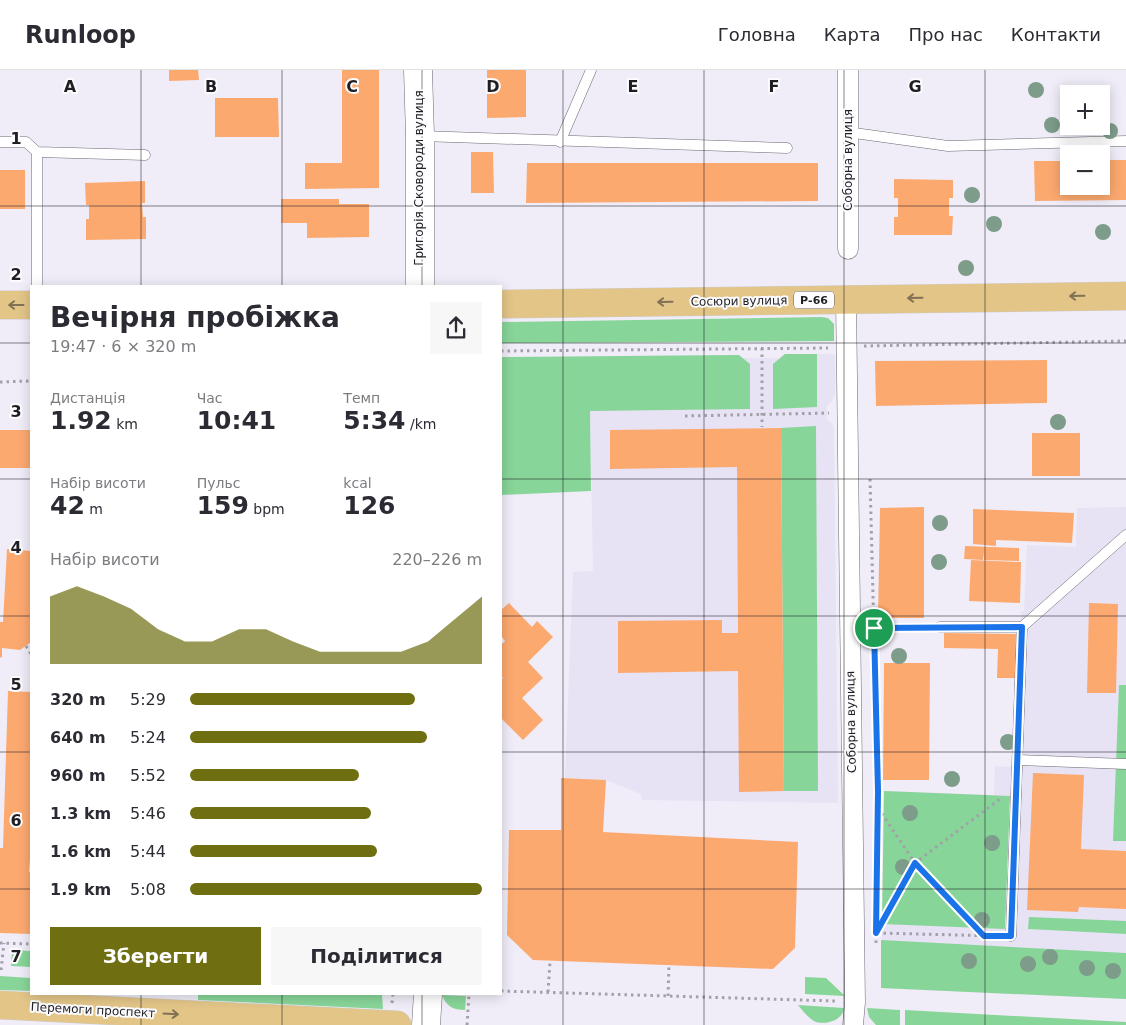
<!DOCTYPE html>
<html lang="uk">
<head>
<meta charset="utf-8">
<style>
	body { margin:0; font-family:"DejaVu Sans",sans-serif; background:#f7f7f7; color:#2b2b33; height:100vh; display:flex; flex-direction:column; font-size:19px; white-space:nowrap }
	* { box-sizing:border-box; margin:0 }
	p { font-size:16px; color:#7c7c81 }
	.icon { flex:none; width:28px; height:28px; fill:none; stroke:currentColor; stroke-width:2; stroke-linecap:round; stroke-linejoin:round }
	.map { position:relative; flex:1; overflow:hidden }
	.sheet { position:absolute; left:30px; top:215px; width:472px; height:710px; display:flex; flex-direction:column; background:#fff; border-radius:0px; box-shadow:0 2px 12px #0003 }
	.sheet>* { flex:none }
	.controls { position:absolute; left:1060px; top:15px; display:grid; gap:10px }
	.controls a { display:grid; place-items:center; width:50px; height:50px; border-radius:0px; background:#fff; box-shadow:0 2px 12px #0003; font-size:25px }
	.pin { position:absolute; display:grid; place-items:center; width:42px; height:42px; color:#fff; margin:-21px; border:2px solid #fff; border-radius:50%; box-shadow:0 1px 5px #0007 }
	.round { display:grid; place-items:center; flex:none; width:52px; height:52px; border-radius:0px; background:#f7f7f7 }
	.headline { display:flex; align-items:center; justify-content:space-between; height:85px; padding:0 20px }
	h1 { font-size:28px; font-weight:600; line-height:38px }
	.metrics { display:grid; grid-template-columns:repeat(3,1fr); gap:8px; height:85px; padding:5px 20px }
	.metrics div { display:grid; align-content:center }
	.metrics b { font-size:25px; font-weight:600 }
	.metrics small { font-size:14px; font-weight:400 }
	.metrics p { font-size:14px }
	.chart { height:140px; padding:10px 20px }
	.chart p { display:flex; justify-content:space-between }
	.chart svg { width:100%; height:90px; margin-top:5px; fill:#6f6e11; opacity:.7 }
	.primary-button { display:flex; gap:10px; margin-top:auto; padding:10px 20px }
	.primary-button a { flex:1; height:58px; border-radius:0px; background:#6f6e11; color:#fff; font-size:20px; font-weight:600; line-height:58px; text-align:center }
	.primary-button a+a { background:#f7f7f7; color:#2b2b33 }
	ul { padding:0 20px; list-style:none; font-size:16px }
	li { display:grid; grid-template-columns:80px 60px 1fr; align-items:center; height:38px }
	li i { height:12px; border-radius:6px; background:#6f6e11 }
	header { display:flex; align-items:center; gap:30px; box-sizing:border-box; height:70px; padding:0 25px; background:#fff; border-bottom:1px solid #e1e1e2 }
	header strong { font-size:24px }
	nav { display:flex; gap:28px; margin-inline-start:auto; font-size:18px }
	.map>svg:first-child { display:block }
</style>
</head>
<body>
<header>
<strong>Runloop</strong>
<nav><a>Головна</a><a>Карта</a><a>Про нас</a><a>Контакти</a></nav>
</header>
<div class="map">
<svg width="1126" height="955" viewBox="0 0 1126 955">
	<rect width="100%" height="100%" fill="#f0edf8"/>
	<!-- built -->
	<g fill="#e8e2f5">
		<polygon points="785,284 835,284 835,324 832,331 827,336 827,349 831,352 834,358 838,733 642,730 641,724 606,710 565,708 573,502 593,501 589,286 739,285 742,288 780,288"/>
		<polygon points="1126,437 1126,929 881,918 884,721 994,725 995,696 1012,697 1015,614 1018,614 1021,541 1024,541 1027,475 1076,477 1077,438"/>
	</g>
	<!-- green -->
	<g fill="#88d599">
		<polygon points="821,247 828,248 834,254 834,271 501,273 501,252"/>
		<polygon points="785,284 817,284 817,337 773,339 773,294"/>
		<polygon points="739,285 750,294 750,339 590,341 591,421 501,425 501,287"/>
		<polygon points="816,356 818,721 784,721 781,358"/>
		<polygon points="1119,615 1126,615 1126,771 1113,771"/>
		<polygon points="884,721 1010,726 1005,859 882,854"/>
		<polygon points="1029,847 1126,851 1126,864 1028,859"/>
		<polygon points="881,870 1126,883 1126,929 881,918"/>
		<polygon points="12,880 31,881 31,897 11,896"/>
		<polygon points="0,906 31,908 31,921 0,920"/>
		<polygon points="805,907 826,908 845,926 805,924"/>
		<polygon points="198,924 382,925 383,939 198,930"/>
		<path d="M442 925 466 926 465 940C453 940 446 936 442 925Z"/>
		<path d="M798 935 844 938C843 950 827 955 816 952 809 949 803 941 798 935Z"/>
		<polygon points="867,938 900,940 900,955 876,955 869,947"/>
		<polygon points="905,940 1126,952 1126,955 905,955"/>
	</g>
	<!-- building -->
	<g fill="#fca970">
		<polygon points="169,0 198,0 199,10 169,11"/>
		<polygon points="342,0 379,0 379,118 305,119 305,93 342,93"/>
		<polygon points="487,0 526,0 526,47 487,48"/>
		<polygon points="215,28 278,28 279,67 215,67"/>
		<polygon points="471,82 493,82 494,123 471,123"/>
		<polygon points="1101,90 1126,90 1126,130 1035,131 1034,91 1069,91 1069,116 1101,116"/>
		<polygon points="527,93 818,93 818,131 526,133"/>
		<rect x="0" y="100" width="25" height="39"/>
		<polygon points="894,109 953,110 953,128 949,128 949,146 953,146 952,165 894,165 894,147 898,147 898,128 894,128"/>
		<polygon points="145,111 145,133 142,133 143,147 146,147 146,169 86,170 86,149 89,149 89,135 86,135 85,113"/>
		<polygon points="281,129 339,129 339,134 369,134 369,167 307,168 307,153 281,153"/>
		<polygon points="1047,290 1047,333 876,336 875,291"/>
		<polygon points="781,358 784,721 739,722 738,601 618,603 618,551 722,550 722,563 738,563 737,397 610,399 610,360"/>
		<rect x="0" y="360" width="31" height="38"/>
		<rect x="1032" y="363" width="48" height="43"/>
		<polygon points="924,437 924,548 878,548 880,438"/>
		<polygon points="973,439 1074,443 1072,473 996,470 996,476 973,474"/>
		<polygon points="965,476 1019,478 1019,491 984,490 984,482 983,490 964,489"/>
		<polygon points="7,479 31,481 31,572 20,580 2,578 2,588 0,587 0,552 3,552"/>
		<polygon points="971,490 1021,492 1020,533 969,531"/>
		<polygon points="509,533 532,557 537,551 553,567 528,592 543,608 522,628 543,650 523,670 501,648 501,610 503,608 501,606 501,575 505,571 501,566 501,540"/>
		<polygon points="1089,533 1118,534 1116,623 1087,623"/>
		<polygon points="944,563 1017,564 1016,608 997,608 998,579 944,578"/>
		<polygon points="884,593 930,593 929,710 883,710"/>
		<polygon points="8,621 31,622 31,778 29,802 31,802 31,864 0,863 0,778 3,778"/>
		<polygon points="1033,703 1084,705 1081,779 1126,781 1126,839 1079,837 1078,842 1027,840"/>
		<polygon points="561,708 606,710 603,762 798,772 795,878 773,899 533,890 507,865 509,760 561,760"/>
	</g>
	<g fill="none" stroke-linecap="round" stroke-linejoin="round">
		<!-- lane casing -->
		<g stroke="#6b6871" stroke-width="11">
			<g id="lane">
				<polyline points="847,62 948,76 1126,71"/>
				<polyline points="421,66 787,78"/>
				<polyline points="0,72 26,72 37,82 145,85"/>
				<polyline points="560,72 591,0"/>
				<polyline points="37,216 37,82"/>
				<polyline points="940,557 1022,557"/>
				<polyline points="1018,690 1126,694"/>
				<polyline points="1011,866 1022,557 1126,465"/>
			</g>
		</g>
		<!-- street casing -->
		<g stroke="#6b6871" stroke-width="21">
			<g id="street">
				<polyline points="848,0 848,179"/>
				<polyline points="846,229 855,932 853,955"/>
			</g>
		</g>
		<!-- secondary casing -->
		<g stroke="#6b6871" stroke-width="29">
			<g id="secondary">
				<polyline points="418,0 420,66 420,216"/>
				<polyline points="426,955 428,924"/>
			</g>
		</g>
		<!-- primary casing -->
		<g stroke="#cecece" stroke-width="29">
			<g id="primary">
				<polyline points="501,234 1126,226"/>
				<polyline points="0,235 31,235"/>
				<polyline points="0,935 397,955"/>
			</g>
		</g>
		<!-- path -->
		<g stroke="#a2a0a8" stroke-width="3" stroke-dasharray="2.5 4" stroke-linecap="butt">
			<polyline points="864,276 1126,271"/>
			<polyline points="762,278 762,357"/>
			<polyline points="501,281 828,278"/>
			<polyline points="0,312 31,311"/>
			<polyline points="685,346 829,343"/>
			<polyline points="870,409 878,721 876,875"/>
			<polyline points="874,558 927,557"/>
			<polyline points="26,576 31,584"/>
			<polyline points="878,738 915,793 985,866"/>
			<polyline points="877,862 915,793 1000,729"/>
			<polyline points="877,863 998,866"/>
			<polyline points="0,873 31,874"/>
			<polyline points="1,900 4,873"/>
			<polyline points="501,921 835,931"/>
			<polyline points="548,922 550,892"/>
			<polyline points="668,926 669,894"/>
			<polyline points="392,933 393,924"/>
			<polyline points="467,955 469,924"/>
		</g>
		<!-- lane -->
		<use href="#lane" stroke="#fff" stroke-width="10"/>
		<!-- street -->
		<use href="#street" stroke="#fff" stroke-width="20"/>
		<!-- secondary -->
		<use href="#secondary" stroke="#fff" stroke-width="28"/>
		<!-- primary -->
		<use href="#primary" stroke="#e3c588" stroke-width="28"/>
	</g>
	<!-- trees -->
	<g fill="#7d9c8a">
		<circle cx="1036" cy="20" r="8"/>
		<circle cx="1052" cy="55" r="8"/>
		<circle cx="1110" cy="61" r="8"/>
		<circle cx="972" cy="125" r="8"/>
		<circle cx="994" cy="154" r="8"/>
		<circle cx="1103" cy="162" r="8"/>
		<circle cx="966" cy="198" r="8"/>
		<circle cx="1058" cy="352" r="8"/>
		<circle cx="940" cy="453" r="8"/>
		<circle cx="939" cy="492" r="8"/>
		<circle cx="899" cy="586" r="8"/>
		<circle cx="1008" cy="672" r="8"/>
		<circle cx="952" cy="709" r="8"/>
		<circle cx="910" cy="743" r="8"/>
		<circle cx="992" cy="773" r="8"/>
		<circle cx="903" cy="797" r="8"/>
		<circle cx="982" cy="850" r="8"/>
		<circle cx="1050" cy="887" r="8"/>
		<circle cx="969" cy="891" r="8"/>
		<circle cx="1028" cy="894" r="8"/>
		<circle cx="1087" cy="898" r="8"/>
		<circle cx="1113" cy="901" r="8"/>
	</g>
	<!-- one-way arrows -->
	<defs><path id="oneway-shaft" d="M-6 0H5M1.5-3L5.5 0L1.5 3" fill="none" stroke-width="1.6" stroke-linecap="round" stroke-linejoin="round" transform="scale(1.25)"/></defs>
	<g stroke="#817255">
		<use href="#oneway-shaft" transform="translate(1077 226) rotate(179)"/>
		<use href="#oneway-shaft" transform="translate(915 228) rotate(179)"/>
		<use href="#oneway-shaft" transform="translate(665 232) rotate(179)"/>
		<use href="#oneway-shaft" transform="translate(16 235) rotate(-180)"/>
		<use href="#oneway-shaft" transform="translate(171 944) rotate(3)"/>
	</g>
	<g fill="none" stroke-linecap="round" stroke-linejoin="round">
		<!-- route casing -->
		<g stroke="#fff" stroke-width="10">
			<polygon id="route" points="1022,557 1011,866 984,866 915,793 876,863 878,721 874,558"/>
		</g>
		<!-- route -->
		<use href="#route" stroke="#1a73e8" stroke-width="6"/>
	</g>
	<!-- grid -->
	<path fill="none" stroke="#1f1e22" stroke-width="1" stroke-opacity="0.55" d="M141 0V216M282 0V216M422 0V216M563 0V955M704 0V955M844 0V955M985 0V955M0 136H1126M0 273H31M501 273H1126M0 409H31M501 409H1126M0 546H31M501 546H1126M0 682H31M501 682H1126M0 819H31M501 819H1126M141 924V955M282 924V955M422 924V955"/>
	<g text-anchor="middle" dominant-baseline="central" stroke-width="4" stroke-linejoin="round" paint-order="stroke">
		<!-- shield labels -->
		<rect fill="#fcfcfe" stroke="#616164" stroke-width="1" x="794" y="221.5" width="40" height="17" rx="4"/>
		<g font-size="11" font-weight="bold" fill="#1f1e22">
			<text x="814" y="230">Р-66</text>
		</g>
		<!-- street labels -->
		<g font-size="12" fill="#1f1e22" stroke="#fcfcfe">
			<text transform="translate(848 90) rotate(-90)">Соборна вулиця</text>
			<text transform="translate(419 108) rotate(-90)">Григорія Сковороди вулиця</text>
			<text transform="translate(739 231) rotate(-1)">Сосюри вулиця</text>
			<text transform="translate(851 652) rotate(-91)">Соборна вулиця</text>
			<text transform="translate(93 940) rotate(3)">Перемоги проспект</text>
		</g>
	</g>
	<g font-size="16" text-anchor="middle" font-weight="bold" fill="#1f1e22" stroke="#fcfcfe" stroke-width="4" stroke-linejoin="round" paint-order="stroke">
		<text x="70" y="22">A</text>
		<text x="211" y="22">B</text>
		<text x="352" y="22">C</text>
		<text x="493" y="22">D</text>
		<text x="633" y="22">E</text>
		<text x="774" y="22">F</text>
		<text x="915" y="22">G</text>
		<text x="16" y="74">1</text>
		<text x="16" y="210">2</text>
		<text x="16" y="347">3</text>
		<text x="16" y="483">4</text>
		<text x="16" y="620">5</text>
		<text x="16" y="756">6</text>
		<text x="16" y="892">7</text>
	</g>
</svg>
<div class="controls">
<a>+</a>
<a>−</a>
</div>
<div class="pin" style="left:874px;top:558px;background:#1e9e55"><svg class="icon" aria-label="arrive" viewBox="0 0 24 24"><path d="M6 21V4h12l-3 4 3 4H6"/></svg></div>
<section class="sheet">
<div class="headline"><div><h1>Вечірня пробіжка</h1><p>19:47 · 6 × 320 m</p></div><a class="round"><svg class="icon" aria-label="share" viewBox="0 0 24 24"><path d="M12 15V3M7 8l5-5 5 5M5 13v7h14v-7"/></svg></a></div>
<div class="metrics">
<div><p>Дистанція</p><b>1.92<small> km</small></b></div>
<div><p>Час</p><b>10:41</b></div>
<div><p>Темп</p><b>5:34<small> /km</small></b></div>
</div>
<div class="metrics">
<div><p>Набір висоти</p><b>42<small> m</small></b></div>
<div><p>Пульс</p><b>159<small> bpm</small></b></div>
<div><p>kcal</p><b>126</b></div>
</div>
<div class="chart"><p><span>Набір висоти</span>220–226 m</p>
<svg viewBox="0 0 160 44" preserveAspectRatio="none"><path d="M0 44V11L10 6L20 11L30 17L40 27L50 33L60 33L70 27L80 27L90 33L100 38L110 38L120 38L130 38L140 33L150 22L160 11V44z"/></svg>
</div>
<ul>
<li><b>320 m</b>5:29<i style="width:77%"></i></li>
<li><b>640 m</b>5:24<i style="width:81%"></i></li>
<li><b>960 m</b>5:52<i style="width:58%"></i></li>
<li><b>1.3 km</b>5:46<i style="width:62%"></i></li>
<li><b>1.6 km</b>5:44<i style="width:64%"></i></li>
<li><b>1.9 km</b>5:08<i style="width:100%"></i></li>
</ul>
<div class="primary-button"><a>Зберегти</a><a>Поділитися</a></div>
</section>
</div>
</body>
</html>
